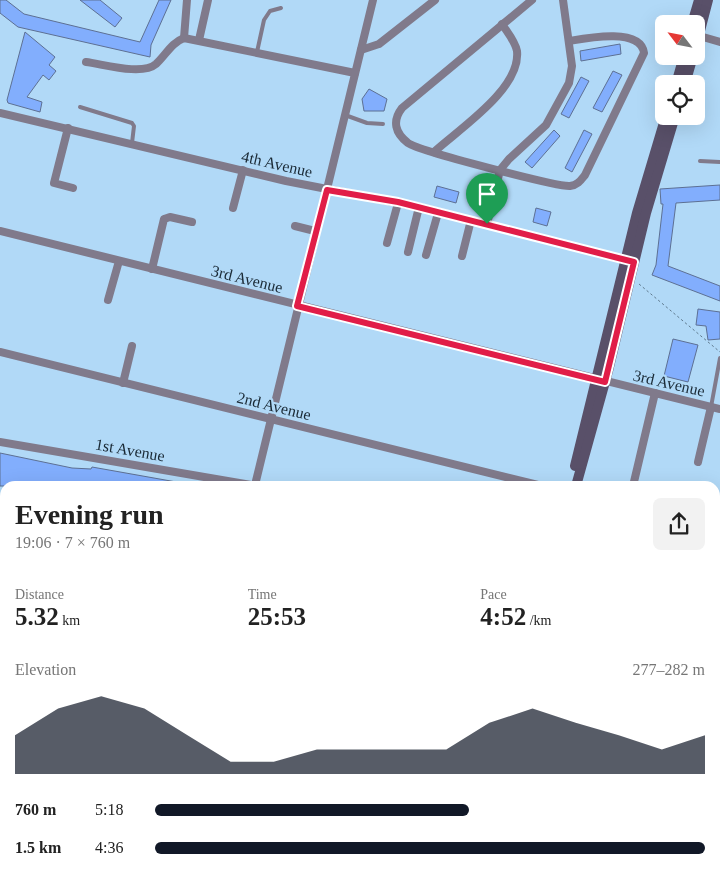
<!DOCTYPE html>
<html lang="en">
<head>
<meta charset="utf-8">
<style>
	body { margin:0; font-family:"Times New Roman",serif; background:#f2f2f2; color:#222; height:100vh; display:flex; flex-direction:column; font-size:19px; white-space:nowrap }
	* { box-sizing:border-box; margin:0 }
	p { font-size:16px; color:#767676 }
	.icon { flex:none; width:28px; height:28px; fill:none; stroke:currentColor; stroke-width:2; stroke-linecap:round; stroke-linejoin:round }
	.map { position:relative; flex:1; overflow:hidden }
	.sheet { position:absolute; left:0px; top:481px; width:720px; height:396px; display:flex; flex-direction:column; background:#fff; border-radius:15px 15px 0 0; box-shadow:0 5px 20px #0002 }
	.sheet>* { flex:none }
	.needle { width:32px; rotate:302deg }
	.controls { position:absolute; left:655px; top:15px; display:grid; gap:10px }
	.controls a { display:grid; place-items:center; width:50px; height:50px; border-radius:8px; background:#fff; box-shadow:0 5px 20px #0002; font-size:25px }
	.pin { position:absolute; display:grid; place-items:center; width:42px; height:42px; color:#fff; margin:-51px -21px; border-radius:50% 50% 50% 0; rotate:-45deg; box-shadow:0 0 5px #0007 }
	.pin .icon { rotate:45deg }
	.round { display:grid; place-items:center; flex:none; width:52px; height:52px; border-radius:8px; background:#f2f2f2 }
	.overview { display:flex; align-items:center; justify-content:space-between; height:85px; padding:0 15px }
	h1 { font-size:28px; font-weight:700; line-height:38px }
	.figures { display:grid; grid-template-columns:repeat(3,1fr); gap:8px; height:85px; padding:5px 15px }
	.figures div { display:grid; align-content:center }
	.figures b { font-size:25px; font-weight:700 }
	.figures small { font-size:14px; font-weight:400 }
	.figures p { font-size:14px }
	.chart { height:140px; padding:10px 15px }
	.chart p { display:flex; justify-content:space-between }
	.chart svg { width:100%; height:90px; margin-top:5px; fill:#111827; opacity:.7 }
	ul { padding:0 15px; list-style:none; font-size:16px }
	li { display:grid; grid-template-columns:80px 60px 1fr; align-items:center; height:38px }
	li i { height:12px; border-radius:6px; background:#111827 }
	.map>svg:first-child { display:block }
</style>
</head>
<body>
<div class="map">
<svg width="720" height="877" viewBox="0 0 720 877">
	<rect width="100%" height="100%" fill="#b1d9f7"/>
	<!-- building -->
	<g fill="#82aefd" stroke="#5d7093">
		<polygon points="0,0 6,0 24,14 140,42 159,0 171,0 151,45 150,57 18,27 0,13"/>
		<polygon points="80,0 100,0 122,18 115,27"/>
		<polygon points="25,32 55,57 49,65 56,71 49,80 43,75 27,97 42,102 40,112 8,103 7,100"/>
		<polygon points="620,44 621,54 581,61 580,51"/>
		<polygon points="613,71 622,75 602,112 593,108"/>
		<polygon points="581,77 589,81 569,118 561,114"/>
		<polygon points="369,89 387,99 384,111 364,111 362,99"/>
		<polygon points="554,130 560,136 532,168 525,162"/>
		<polygon points="584,130 592,134 572,172 565,168"/>
		<polygon points="720,185 720,200 676,203 668,266 720,286 720,301 652,275 656,265 663,204 661,204 660,189"/>
		<polygon points="437,186 459,192 456,203 434,197"/>
		<polygon points="536,208 551,212 547,226 533,222"/>
		<polygon points="698,309 720,312 720,339 708,340 706,326 696,325"/>
		<polygon points="673,339 698,345 688,382 664,376"/>
		<polygon points="0,453 72,468 91,469 92,467 182,483 181,486 0,486"/>
	</g>
	<g fill="none" stroke-linecap="round" stroke-linejoin="round">
		<!-- path -->
		<polyline stroke="#5f7a8e" stroke-width="1" stroke-dasharray="2.5 2.5" stroke-linecap="butt" points="639,284 720,352"/>
		<!-- lane -->
		<g stroke="#807a8b" stroke-width="4">
			<polyline points="257,52 264,20 270,11 281,8"/>
			<polyline points="80,107 132,123 134,126 132,143"/>
			<polyline points="345,115 367,123 383,124"/>
			<polyline points="700,161 720,162"/>
			<polyline points="711,407 720,358"/>
			<polyline points="715,612 720,608"/>
			<polyline points="0,779 5,783"/>
			<polyline points="0,828 5,832"/>
			<polyline points="54,872 54,877"/>
		</g>
		<!-- street -->
		<g stroke="#807a8b" stroke-width="8">
			<path d="M532 0 402 108C392 121 395 133 408 143 419 151 558 187 570 186 578 185 581 180 585 175L644 53C641 27 586 38 569 41"/>
			<polyline points="696,35 720,42"/>
			<polyline points="184,38 187,0"/>
			<polyline points="199,40 208,0"/>
			<polyline points="361,50 379,44 435,0"/>
			<path d="M86 62C103 64 142 76 156 64 166 55 171 43 184 38L355 73"/>
			<polyline points="0,113 286,181 419,207 630,261"/>
			<polyline points="68,128 54,183 73,188"/>
			<path d="M434 152C459 129 521 89 517 51 515 41 507 32 502 24"/>
			<polyline points="233,208 243,170"/>
			<polyline points="487,224 500,170 509,159 546,125 569,83 572,66 563,0"/>
			<polyline points="295,226 315,231"/>
			<polyline points="0,231 720,409"/>
			<polyline points="387,243 398,203"/>
			<polyline points="408,252 419,207"/>
			<polyline points="426,255 438,213"/>
			<polyline points="462,256 471,220"/>
			<polyline points="152,269 164,219 170,217 192,222"/>
			<polyline points="108,300 119,261"/>
			<polyline points="0,352 542,486"/>
			<polyline points="123,383 132,346"/>
			<polyline points="0,442 257,486"/>
			<polyline points="698,462 711,407"/>
			<polyline points="255,485 373,0"/>
			<polyline points="633,486 655,393"/>
			<polyline points="715,528 720,529"/>
			<polyline points="0,542 5,546"/>
			<polyline points="715,568 720,568"/>
			<polyline points="715,822 720,826"/>
			<polyline points="446,872 452,877"/>
		</g>
		<!-- secondary -->
		<g stroke="#595069" stroke-width="10">
			<polyline points="692,24 699,0"/>
			<polyline points="696,46 708,0"/>
			<polyline points="676,84 684,56"/>
			<polyline points="685,84 693,56"/>
			<polyline points="575,466 637,213 666,116"/>
			<polyline points="576,486 608,371 646,213 675,116"/>
			<polyline points="187,877 190,872"/>
			<polyline points="205,877 208,872"/>
		</g>
		<!-- primary -->
		<g stroke="#3e3350" stroke-width="11">
			<polyline points="0,789 5,793"/>
			<polyline points="0,815 5,819"/>
			<polyline points="76,872 82,877"/>
			<polyline points="106,872 112,877"/>
		</g>
	</g>
	<g fill="none" stroke-linecap="round" stroke-linejoin="round">
		<!-- route casing -->
		<g stroke="#fff" stroke-width="10">
			<polygon id="route" points="327,190 398,202 634,262 605,382 297,306"/>
		</g>
		<!-- route -->
		<use href="#route" stroke="#e11d48" stroke-width="6"/>
	</g>
	<g text-anchor="middle" dominant-baseline="central" stroke-width="4.5" stroke-linejoin="round" paint-order="stroke">
		<!-- street labels -->
		<g font-size="16" fill="#1a2a36" stroke="#b1d9f7">
			<text transform="translate(277 164) rotate(13)">4th Avenue</text>
			<text transform="translate(247 279) rotate(14)">3rd Avenue</text>
			<text transform="translate(669 383) rotate(13)">3rd Avenue</text>
			<text transform="translate(274 406) rotate(14)">2nd Avenue</text>
			<text transform="translate(130 450) rotate(10)">1st Avenue</text>
		</g>
	</g>
</svg>
<div class="controls">
<a><svg class="needle" viewBox="-14 -14 28 28"><path d="M0-13l5 13h-10z" fill="#e53935"/><path d="M0 13l5-13h-10z" fill="#767676"/></svg></a>
<a><svg class="icon" aria-label="locate" viewBox="0 0 24 24"><circle cx="12" cy="12" r="6"/><path d="M12 2v4M12 18v4M2 12h4M18 12h4"/></svg></a>
</div>
<div class="pin" style="left:487px;top:224px;background:#1e9e55"><svg class="icon" aria-label="arrive" viewBox="0 0 24 24"><path d="M6 21V4h12l-3 4 3 4H6"/></svg></div>
<section class="sheet">
<div class="overview"><div><h1>Evening run</h1><p>19:06 · 7 × 760 m</p></div><a class="round"><svg class="icon" aria-label="share" viewBox="0 0 24 24"><path d="M12 15V3M7 8l5-5 5 5M5 13v7h14v-7"/></svg></a></div>
<div class="figures">
<div><p>Distance</p><b>5.32<small> km</small></b></div>
<div><p>Time</p><b>25:53</b></div>
<div><p>Pace</p><b>4:52<small> /km</small></b></div>
</div>
<div class="chart"><p><span>Elevation</span>277–282 m</p>
<svg viewBox="0 0 160 44" preserveAspectRatio="none"><path d="M0 44V25L10 12L20 6L30 12L40 25L50 38L60 38L70 32L80 32L90 32L100 32L110 19L120 12L130 19L140 25L150 32L160 25V44z"/></svg>
</div>
<ul>
<li><b>760 m</b>5:18<i style="width:57%"></i></li>
<li><b>1.5 km</b>4:36<i style="width:100%"></i></li>
</ul>
</section>
</div>
</body>
</html>
